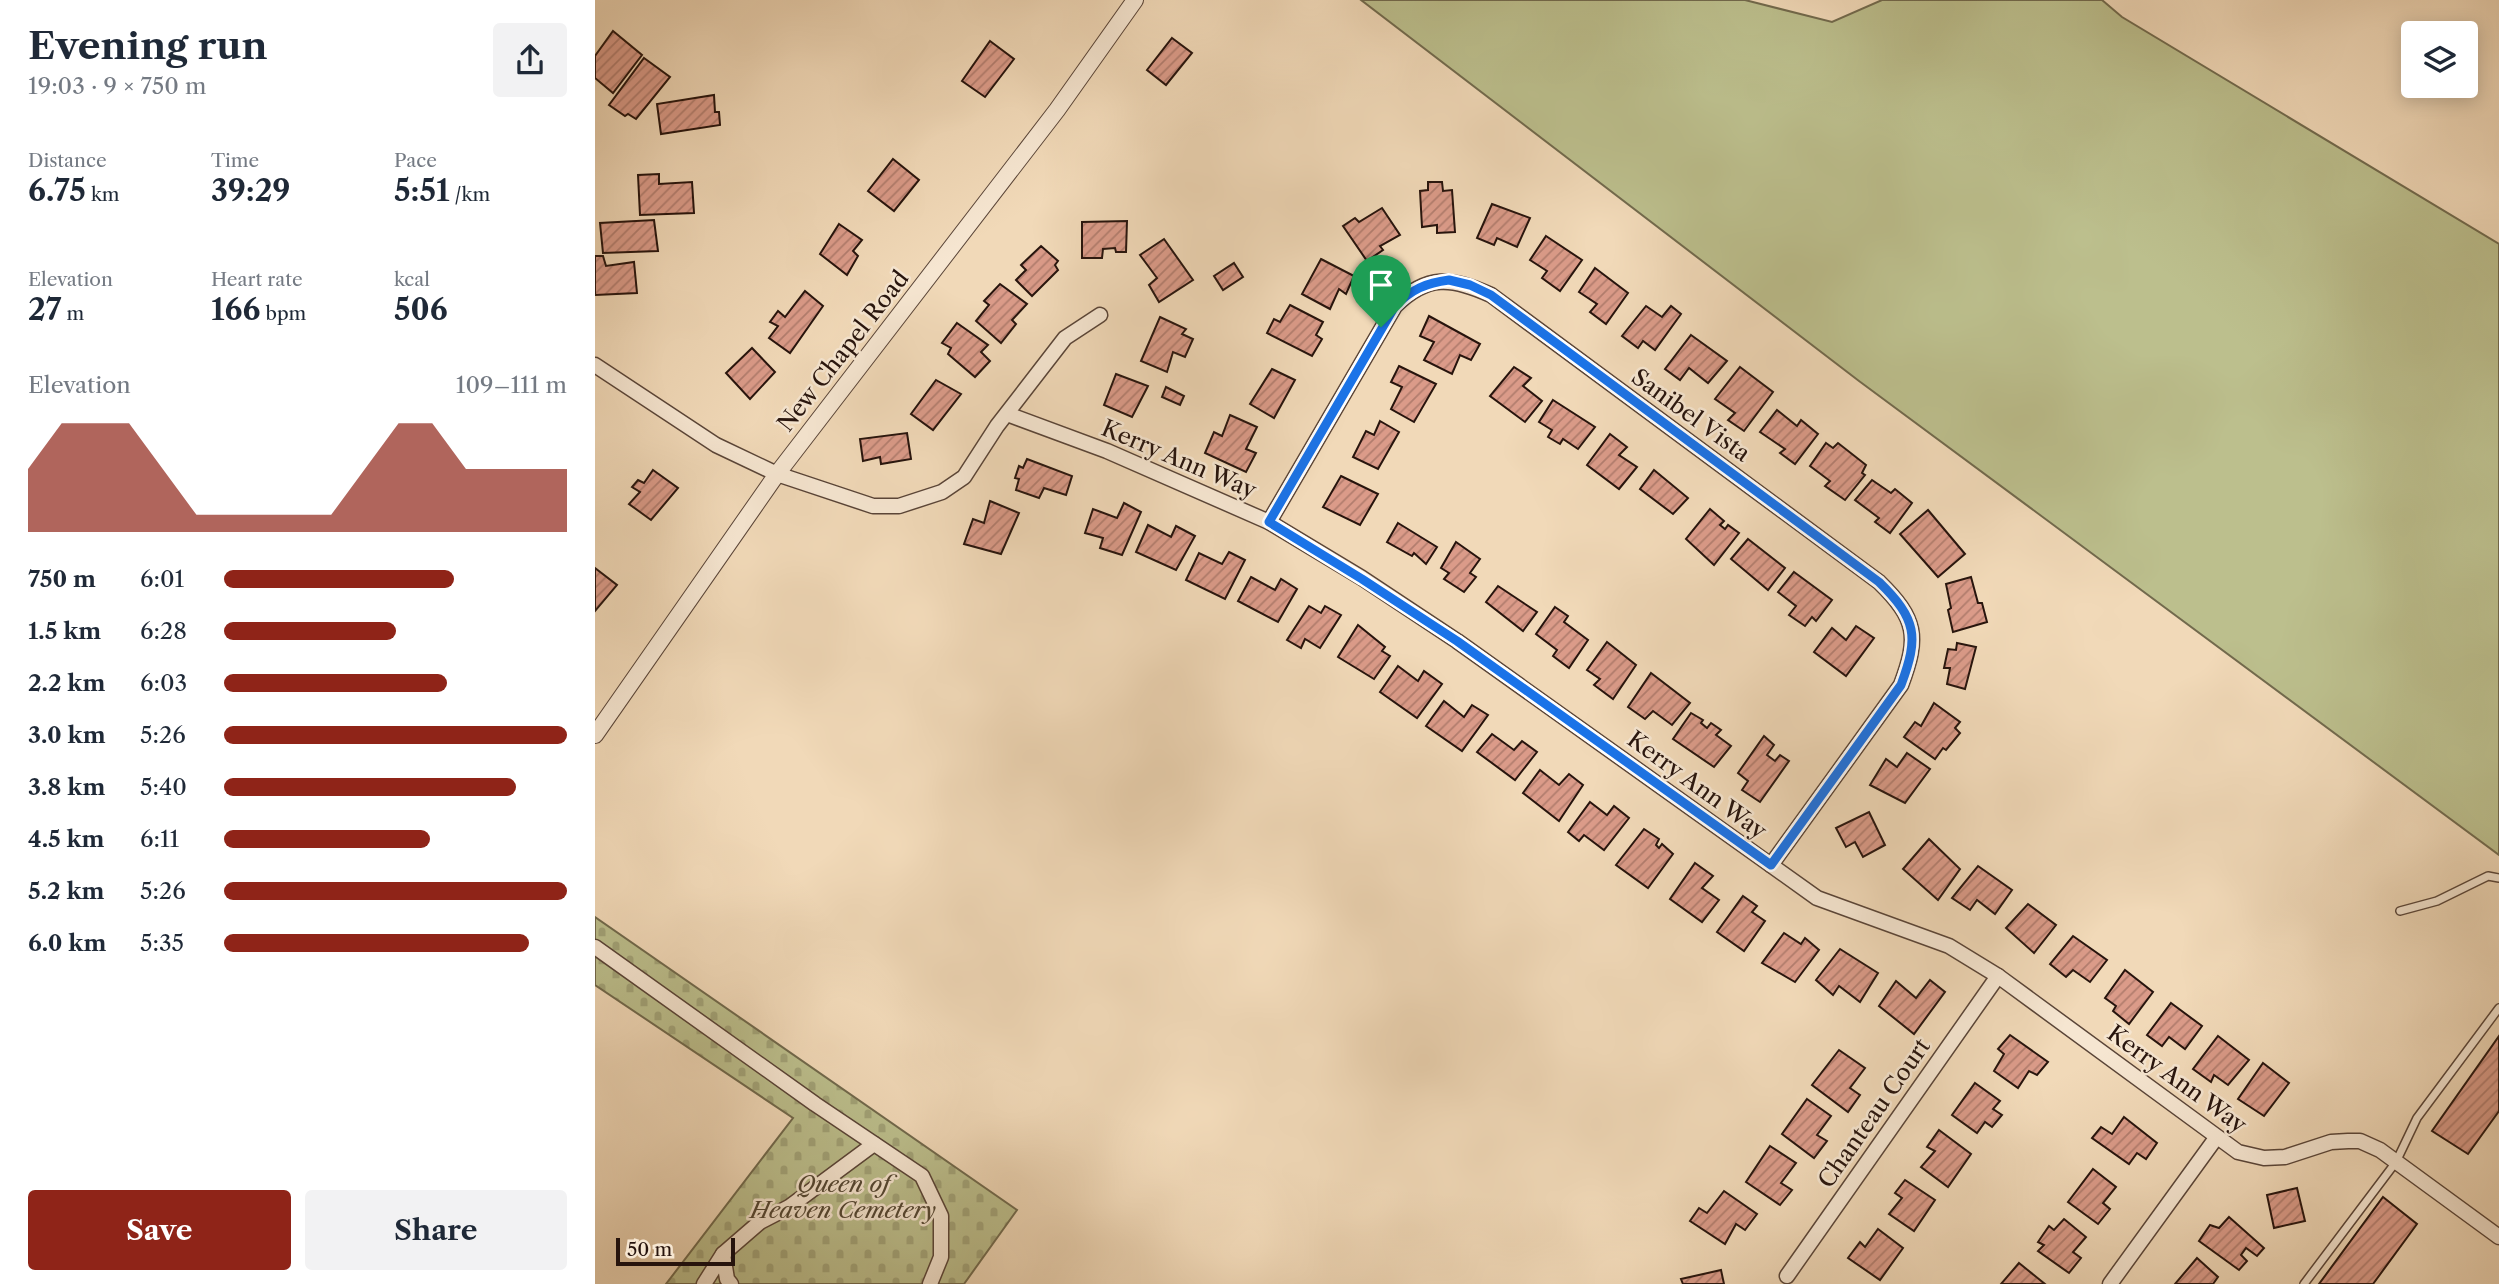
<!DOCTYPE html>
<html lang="en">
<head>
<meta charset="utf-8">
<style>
	body { margin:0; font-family:"Libre Caslon Text",serif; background:#f2f2f3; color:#1f2937; height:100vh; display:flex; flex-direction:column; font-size:26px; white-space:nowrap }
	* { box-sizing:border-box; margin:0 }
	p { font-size:23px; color:#747a83 }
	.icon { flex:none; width:38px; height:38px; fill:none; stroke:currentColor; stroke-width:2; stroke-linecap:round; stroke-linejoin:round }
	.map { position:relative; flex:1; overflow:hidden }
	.sheet { display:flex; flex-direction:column; background:#fff; width:595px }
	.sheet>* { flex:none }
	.buttons { position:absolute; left:1806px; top:21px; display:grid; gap:14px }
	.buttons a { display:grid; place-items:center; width:77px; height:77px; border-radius:7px; background:#fff; box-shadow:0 4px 18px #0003; font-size:35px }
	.scale { position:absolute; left:21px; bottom:18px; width:119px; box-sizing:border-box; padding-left:7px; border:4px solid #27140d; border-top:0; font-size:19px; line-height:24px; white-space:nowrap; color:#27140d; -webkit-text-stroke:5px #f6e6d1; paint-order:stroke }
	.pin { position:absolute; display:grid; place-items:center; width:60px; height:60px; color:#fff; margin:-72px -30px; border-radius:50% 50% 50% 0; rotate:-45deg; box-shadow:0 0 7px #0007 }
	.pin .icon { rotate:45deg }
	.round { display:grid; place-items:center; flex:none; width:74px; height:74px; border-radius:7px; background:#f2f2f3 }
	.head { display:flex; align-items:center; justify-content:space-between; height:119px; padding:0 28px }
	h1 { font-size:38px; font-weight:800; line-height:52px }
	.metrics { display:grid; grid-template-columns:repeat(3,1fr); gap:10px; height:119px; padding:7px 28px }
	.metrics div { display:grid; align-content:center }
	.metrics b { font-size:30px; font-weight:800 }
	.metrics small { font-size:19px; font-weight:400 }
	.metrics p { font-size:19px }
	.chart { height:196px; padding:14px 28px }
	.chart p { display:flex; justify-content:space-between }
	.chart svg { width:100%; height:126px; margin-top:7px; fill:#8f2418; opacity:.7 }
	.primary-button { display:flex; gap:14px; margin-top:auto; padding:14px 28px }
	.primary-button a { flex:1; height:80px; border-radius:7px; background:#8f2418; color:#fff; font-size:28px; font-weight:800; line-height:80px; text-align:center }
	.primary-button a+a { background:#f2f2f3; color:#1f2937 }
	ul { padding:0 28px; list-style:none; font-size:23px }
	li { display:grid; grid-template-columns:112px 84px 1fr; align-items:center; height:52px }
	li i { height:18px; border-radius:9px; background:#8f2418 }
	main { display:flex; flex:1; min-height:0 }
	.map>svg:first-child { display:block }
</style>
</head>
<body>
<main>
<section class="sheet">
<div class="head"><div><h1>Evening run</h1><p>19:03 · 9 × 750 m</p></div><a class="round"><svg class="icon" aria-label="share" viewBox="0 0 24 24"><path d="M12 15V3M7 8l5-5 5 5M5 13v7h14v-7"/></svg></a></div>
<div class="metrics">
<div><p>Distance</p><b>6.75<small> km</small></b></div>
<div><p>Time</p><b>39:29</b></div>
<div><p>Pace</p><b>5:51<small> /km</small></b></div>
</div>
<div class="metrics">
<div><p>Elevation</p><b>27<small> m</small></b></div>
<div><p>Heart rate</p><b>166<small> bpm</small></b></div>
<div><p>kcal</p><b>506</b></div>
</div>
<div class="chart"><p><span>Elevation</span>109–111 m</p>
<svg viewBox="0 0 160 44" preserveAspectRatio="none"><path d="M0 44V22L10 6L20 6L30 6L40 22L50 38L60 38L70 38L80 38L90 38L100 22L110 6L120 6L130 22L140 22L150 22L160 22V44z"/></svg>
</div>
<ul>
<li><b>750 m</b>6:01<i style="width:67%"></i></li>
<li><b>1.5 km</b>6:28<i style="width:50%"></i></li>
<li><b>2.2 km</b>6:03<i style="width:65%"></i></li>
<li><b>3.0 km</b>5:26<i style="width:100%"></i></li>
<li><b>3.8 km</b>5:40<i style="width:85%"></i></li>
<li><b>4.5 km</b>6:11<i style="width:60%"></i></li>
<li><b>5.2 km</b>5:26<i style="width:100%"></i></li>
<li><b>6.0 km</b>5:35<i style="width:89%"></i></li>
</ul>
<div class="primary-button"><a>Save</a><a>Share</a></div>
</section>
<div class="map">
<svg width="1904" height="1284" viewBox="0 0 1904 1284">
	<defs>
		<pattern id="cemetery-stones" width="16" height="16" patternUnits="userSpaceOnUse" patternTransform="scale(1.75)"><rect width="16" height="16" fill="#bcbf8d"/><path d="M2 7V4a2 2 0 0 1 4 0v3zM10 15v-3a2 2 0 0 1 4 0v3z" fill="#a2a378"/></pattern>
		<pattern id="building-hatch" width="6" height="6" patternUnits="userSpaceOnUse" patternTransform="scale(1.75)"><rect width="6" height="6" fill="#db9b89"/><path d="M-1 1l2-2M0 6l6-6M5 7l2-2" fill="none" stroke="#b27d6e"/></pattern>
	</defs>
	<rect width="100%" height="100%" fill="#f1d9b8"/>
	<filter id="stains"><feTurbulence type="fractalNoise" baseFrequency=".00286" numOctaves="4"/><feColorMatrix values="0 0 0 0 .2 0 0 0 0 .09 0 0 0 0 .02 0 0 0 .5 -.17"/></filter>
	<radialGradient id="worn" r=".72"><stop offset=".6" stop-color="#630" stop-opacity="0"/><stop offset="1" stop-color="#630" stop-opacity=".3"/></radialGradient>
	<!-- green -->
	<polygon fill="#bcbf8d" stroke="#726a4d" stroke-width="2" points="766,0 1150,0 1237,22 1287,0 1507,0 1527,17 1904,244 1904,855 1264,381"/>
	<!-- cemetery -->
	<polygon fill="url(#cemetery-stones)" stroke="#726a4d" stroke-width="2" points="0,917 422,1210 369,1284 71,1284 198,1118 0,985"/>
	<!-- building -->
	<g fill="url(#building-hatch)" stroke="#27140d" stroke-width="2">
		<polygon points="18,31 47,55 18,93 0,78 0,56"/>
		<polygon points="577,38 597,53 571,85 552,70"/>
		<polygon points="395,41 419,59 390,97 367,81"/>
		<polygon points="49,58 75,77 41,119 33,114 30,116 14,105"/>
		<polygon points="119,95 120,112 124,112 125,125 66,134 62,104"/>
		<polygon points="298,159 324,180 299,211 273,191"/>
		<polygon points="64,174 64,184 97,182 99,213 45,215 43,175"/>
		<polygon points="833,182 847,182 848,191 857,190 860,232 842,233 842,225 827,227 825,191 833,190"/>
		<polygon points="897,204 935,218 922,247 902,238 899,245 882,238"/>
		<polygon points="787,208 805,235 785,246 788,250 772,261 748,226 760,218 764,222"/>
		<polygon points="59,220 63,251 8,253 5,223"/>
		<polygon points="532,221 531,252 521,252 520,248 508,249 507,258 487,258 487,222"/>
		<polygon points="244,224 267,240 258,251 263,256 252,275 225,254"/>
		<polygon points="951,236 987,260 965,291 947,278 952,271 935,260"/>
		<polygon points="569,239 598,280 564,302 554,285 562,278 545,255"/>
		<polygon points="446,246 463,261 460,265 463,270 437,296 421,280 431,270 426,265"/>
		<polygon points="0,256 8,256 11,266 39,262 42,293 0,295"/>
		<polygon points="726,259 759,276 751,294 744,289 735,309 707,294"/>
		<polygon points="639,263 648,277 628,290 619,276"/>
		<polygon points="1000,268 1033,293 1011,324 995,312 1002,304 984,292"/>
		<polygon points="405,284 432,304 417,320 421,324 406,343 381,321 394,305 389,301"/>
		<polygon points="210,291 228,306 195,353 174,338 183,326 175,322 183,311 190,317"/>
		<polygon points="695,305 728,322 721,335 727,339 717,356 672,333 679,319 685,322"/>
		<polygon points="1051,306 1067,317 1076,306 1086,314 1060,350 1048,341 1043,348 1027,336"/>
		<polygon points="834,316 885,344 876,360 865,355 857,374 829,360 839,342 825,336"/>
		<polygon points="565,317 591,329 587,334 598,339 590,357 578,352 572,372 546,361"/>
		<polygon points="362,323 393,345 386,352 395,361 380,377 353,354 356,348 347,343"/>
		<polygon points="1096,335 1132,361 1113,383 1094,368 1085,380 1070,369"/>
		<polygon points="157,348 180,372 155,399 131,373"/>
		<polygon points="804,366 841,384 819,422 796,409 807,387 796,382"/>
		<polygon points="919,367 936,378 928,386 947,401 930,422 895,396"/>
		<polygon points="1145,367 1178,392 1149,431 1133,420 1140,413 1120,399"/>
		<polygon points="677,369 700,380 679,418 655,404"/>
		<polygon points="521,374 553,386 537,417 509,405"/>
		<polygon points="341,380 366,394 338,430 316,414"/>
		<polygon points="571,387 589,396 585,405 567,397"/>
		<polygon points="958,400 1000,427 983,449 968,439 965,444 953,437 957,430 944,422"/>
		<polygon points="1182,410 1202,426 1206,420 1223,434 1200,464 1185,453 1190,449 1165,432"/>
		<polygon points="635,415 662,427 651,449 661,453 651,472 610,453 619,432 627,436"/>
		<polygon points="785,421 804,432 783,469 758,457 771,431 779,435"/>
		<polygon points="312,433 316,459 286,464 285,457 268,461 265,439"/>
		<polygon points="1015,434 1032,447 1024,455 1042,467 1024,489 992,465"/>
		<polygon points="1231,443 1238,448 1243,443 1271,465 1267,473 1270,475 1250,500 1230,486 1235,481 1215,466"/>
		<polygon points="432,459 477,476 471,495 449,488 444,498 421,490 424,479 420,478 424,466 428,468"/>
		<polygon points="58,470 83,488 56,520 34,504 45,492 37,487 43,480 49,483"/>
		<polygon points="1059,470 1093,498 1078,514 1045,489"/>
		<polygon points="746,476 783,494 765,525 728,507"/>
		<polygon points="1277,480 1296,493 1300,489 1317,503 1295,533 1280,522 1284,518 1260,500"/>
		<polygon points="395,501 424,513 406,554 369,544 378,519 389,523"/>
		<polygon points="529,503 546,512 527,555 505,548 508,538 490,533 498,509 522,518"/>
		<polygon points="1115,509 1129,521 1125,525 1130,529 1133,525 1144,533 1119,565 1091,539"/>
		<polygon points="1333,510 1370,554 1343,577 1305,534"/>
		<polygon points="803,523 842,547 831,564 819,553 817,556 792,542"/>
		<polygon points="553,525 576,537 581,526 600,536 581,570 541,552"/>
		<polygon points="1153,539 1190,568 1173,590 1136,559"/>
		<polygon points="861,542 885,559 875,573 881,577 869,592 849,579 854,573 846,568"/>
		<polygon points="634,552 650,560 630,599 591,580 604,553 627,564"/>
		<polygon points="0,568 22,585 0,611"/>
		<polygon points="1199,572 1237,600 1221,621 1217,617 1210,626 1194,615 1201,606 1183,592"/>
		<polygon points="656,577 680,590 686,579 702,589 683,622 643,601"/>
		<polygon points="1376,577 1383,603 1387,603 1392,622 1358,632 1353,610 1356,608 1351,584"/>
		<polygon points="903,586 942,612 928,631 891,602"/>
		<polygon points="714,606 726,613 730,606 746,615 725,648 710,639 706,648 692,640"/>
		<polygon points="960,607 973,616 969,622 993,640 974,668 958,656 962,650 941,634"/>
		<polygon points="763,625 790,647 787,651 795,656 779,679 743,657"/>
		<polygon points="1261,626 1279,638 1251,676 1219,652 1237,628 1251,640"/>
		<polygon points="1012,642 1041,665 1018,699 999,685 1005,679 992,670"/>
		<polygon points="1362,643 1381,647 1370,689 1352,684 1355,668 1349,668 1353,649 1361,650"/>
		<polygon points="803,666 823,681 829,671 847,684 822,718 785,692"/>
		<polygon points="1056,673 1095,703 1077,725 1058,711 1050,719 1033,707"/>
		<polygon points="849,701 869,717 877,705 893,715 867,751 831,726"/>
		<polygon points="1339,703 1365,722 1360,728 1365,733 1351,750 1348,748 1340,759 1309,737 1320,722 1326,726"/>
		<polygon points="1096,713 1108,720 1106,723 1112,728 1116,723 1126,730 1121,735 1136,746 1119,767 1078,739"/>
		<polygon points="897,734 919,750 927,741 942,752 920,780 882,752"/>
		<polygon points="1169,736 1179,745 1172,755 1180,761 1185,755 1194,761 1165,802 1147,790 1153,781 1143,773"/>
		<polygon points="1312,753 1335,769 1310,803 1275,785 1291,759 1302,767"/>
		<polygon points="945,770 964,785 974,774 988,785 964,821 928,793"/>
		<polygon points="995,802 1012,815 1019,806 1034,818 1009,850 989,835 984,841 973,832"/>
		<polygon points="1274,812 1290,845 1268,857 1260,842 1251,847 1241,828"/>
		<polygon points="1049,829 1064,839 1061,845 1064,848 1067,844 1078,854 1053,888 1021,865"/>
		<polygon points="1334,839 1365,869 1343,900 1308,869"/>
		<polygon points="1100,863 1118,876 1107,888 1124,900 1107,922 1075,899"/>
		<polygon points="1383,866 1417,890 1400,914 1382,900 1375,910 1357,898"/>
		<polygon points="1148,896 1162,906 1157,912 1170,921 1149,951 1122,932"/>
		<polygon points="1433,904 1461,925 1439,953 1411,928"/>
		<polygon points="1189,933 1206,944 1210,938 1224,950 1200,982 1167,963"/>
		<polygon points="1478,936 1512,960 1495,982 1478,970 1471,977 1455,964"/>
		<polygon points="1245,949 1283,973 1265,1002 1244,986 1238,995 1221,980"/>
		<polygon points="1530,970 1558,992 1534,1024 1518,1011 1521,1006 1510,998"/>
		<polygon points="1335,980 1350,992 1319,1034 1284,1006 1301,981 1321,998"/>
		<polygon points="1576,1003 1607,1026 1590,1049 1574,1037 1567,1046 1552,1035"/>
		<polygon points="1415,1035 1453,1062 1442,1075 1434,1071 1423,1088 1399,1071 1409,1054 1403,1049"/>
		<polygon points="1623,1036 1654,1060 1633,1085 1619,1075 1616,1082 1598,1069"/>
		<polygon points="1904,1036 1904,1111 1873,1154 1837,1131"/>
		<polygon points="1244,1050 1270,1068 1255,1088 1265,1095 1253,1112 1217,1085"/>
		<polygon points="1668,1063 1694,1083 1669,1116 1643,1099"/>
		<polygon points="1380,1083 1405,1101 1398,1109 1407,1115 1397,1127 1390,1122 1382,1133 1357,1115"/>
		<polygon points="1212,1099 1236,1116 1222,1135 1232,1141 1219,1158 1187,1134"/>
		<polygon points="1529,1117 1562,1143 1551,1159 1542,1153 1534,1164 1497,1138 1506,1127 1517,1134"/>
		<polygon points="1344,1130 1376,1154 1353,1187 1326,1167 1340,1151 1332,1147"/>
		<polygon points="1175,1146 1201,1163 1186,1183 1197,1190 1185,1205 1151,1182"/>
		<polygon points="1498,1169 1521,1187 1508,1203 1515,1209 1503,1224 1473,1202"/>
		<polygon points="1310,1180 1340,1200 1319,1231 1294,1214 1307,1198 1300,1193"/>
		<polygon points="1702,1188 1710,1221 1679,1228 1672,1195"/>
		<polygon points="1129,1191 1162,1214 1150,1230 1141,1224 1130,1244 1095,1221 1104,1208 1112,1213"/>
		<polygon points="1788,1197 1822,1224 1778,1284 1724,1284"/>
		<polygon points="1634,1217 1669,1248 1662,1256 1651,1248 1646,1255 1652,1261 1644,1270 1604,1241 1615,1225 1624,1228"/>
		<polygon points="1469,1219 1491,1237 1478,1252 1486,1258 1474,1273 1443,1251 1449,1245 1443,1242 1454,1226 1459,1230"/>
		<polygon points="1283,1229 1308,1248 1285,1280 1253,1258 1265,1242 1270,1247"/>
		<polygon points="1602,1258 1623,1277 1618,1284 1580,1284"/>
		<polygon points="1424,1263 1450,1284 1406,1284"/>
		<polygon points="1126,1270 1129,1284 1088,1284 1086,1279"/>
	</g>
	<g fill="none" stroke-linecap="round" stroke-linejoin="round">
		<!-- service casing -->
		<g stroke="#5a4538" stroke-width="10">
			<g id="service">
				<polyline points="1805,911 1842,901 1893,876 1904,878"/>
				<polyline points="1709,1284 1801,1162 1822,1118 1904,1008"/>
			</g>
		</g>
		<!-- minor casing -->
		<g stroke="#5a4538" stroke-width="17">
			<g id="minor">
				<polyline points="0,365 121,445 182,474 278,506 304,506 347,492 369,477 402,426 470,338 505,315"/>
				<polyline points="412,414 512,451 674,522 767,578 862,641 1222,898 1354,946 1403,976 1643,1152 1669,1158 1690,1157 1736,1142 1753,1141 1765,1141 1785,1150 1904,1237"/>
				<path d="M674 522 800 306C832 274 857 277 896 295L1284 582C1322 619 1324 637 1306 685L1176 865"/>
				<polyline points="0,947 220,1104 327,1176 346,1216 346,1257 335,1284"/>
				<polyline points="128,1254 132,1279 136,1284"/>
				<polyline points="1192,1276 1403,976"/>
				<polyline points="109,1284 128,1254 165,1222 194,1207 279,1144"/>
				<polyline points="1515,1284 1621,1138"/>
			</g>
		</g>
		<!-- tertiary casing -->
		<g stroke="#5a4538" stroke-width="18">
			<polyline id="tertiary" points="0,735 182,474 462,110 540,0"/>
		</g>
		<!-- service -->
		<use href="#service" stroke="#f6e6d1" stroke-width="7"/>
		<!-- minor -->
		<use href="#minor" stroke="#f6e6d1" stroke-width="14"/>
		<!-- tertiary -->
		<use href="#tertiary" stroke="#f6e6d1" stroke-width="16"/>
	</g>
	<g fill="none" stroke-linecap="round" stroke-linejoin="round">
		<!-- route casing -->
		<g stroke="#fff" stroke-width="14">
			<path id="route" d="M854 280 875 285 896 295 1284 582C1322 619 1324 637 1306 685L1176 865 862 641 767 579 674 522 800 306C817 289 831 283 854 280Z"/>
		</g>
		<!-- route -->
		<use href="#route" stroke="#1a73e8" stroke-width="9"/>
	</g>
	<g text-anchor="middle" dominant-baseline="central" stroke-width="5" stroke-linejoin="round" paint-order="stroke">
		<!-- street labels -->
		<g font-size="23" fill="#27140d" stroke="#f6e6d1">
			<text transform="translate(248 351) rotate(-52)">New Chapel Road</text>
			<text transform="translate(1096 415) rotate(36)">Sanibel Vista</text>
			<text transform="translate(584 459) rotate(23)">Kerry Ann Way</text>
			<text transform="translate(1102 785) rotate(36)">Kerry Ann Way</text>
			<text transform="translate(1582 1079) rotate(36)">Kerry Ann Way</text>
			<text transform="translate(1279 1113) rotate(-55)">Chanteau Court</text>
		</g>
		<!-- park labels -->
		<g font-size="23" font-style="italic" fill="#544733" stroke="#f6e6d1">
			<text x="248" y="1184">Queen of<tspan x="248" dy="26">Heaven Cemetery</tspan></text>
		</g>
	</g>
	<rect width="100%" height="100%" filter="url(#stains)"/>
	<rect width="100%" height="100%" fill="url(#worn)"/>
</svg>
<div class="buttons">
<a><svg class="icon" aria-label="layers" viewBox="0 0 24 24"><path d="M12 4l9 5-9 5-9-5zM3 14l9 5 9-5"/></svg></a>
</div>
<div class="scale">50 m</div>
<div class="pin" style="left:786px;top:327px;background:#1e9e55"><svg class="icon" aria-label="arrive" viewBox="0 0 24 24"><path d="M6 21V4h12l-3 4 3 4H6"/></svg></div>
</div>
</main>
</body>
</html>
